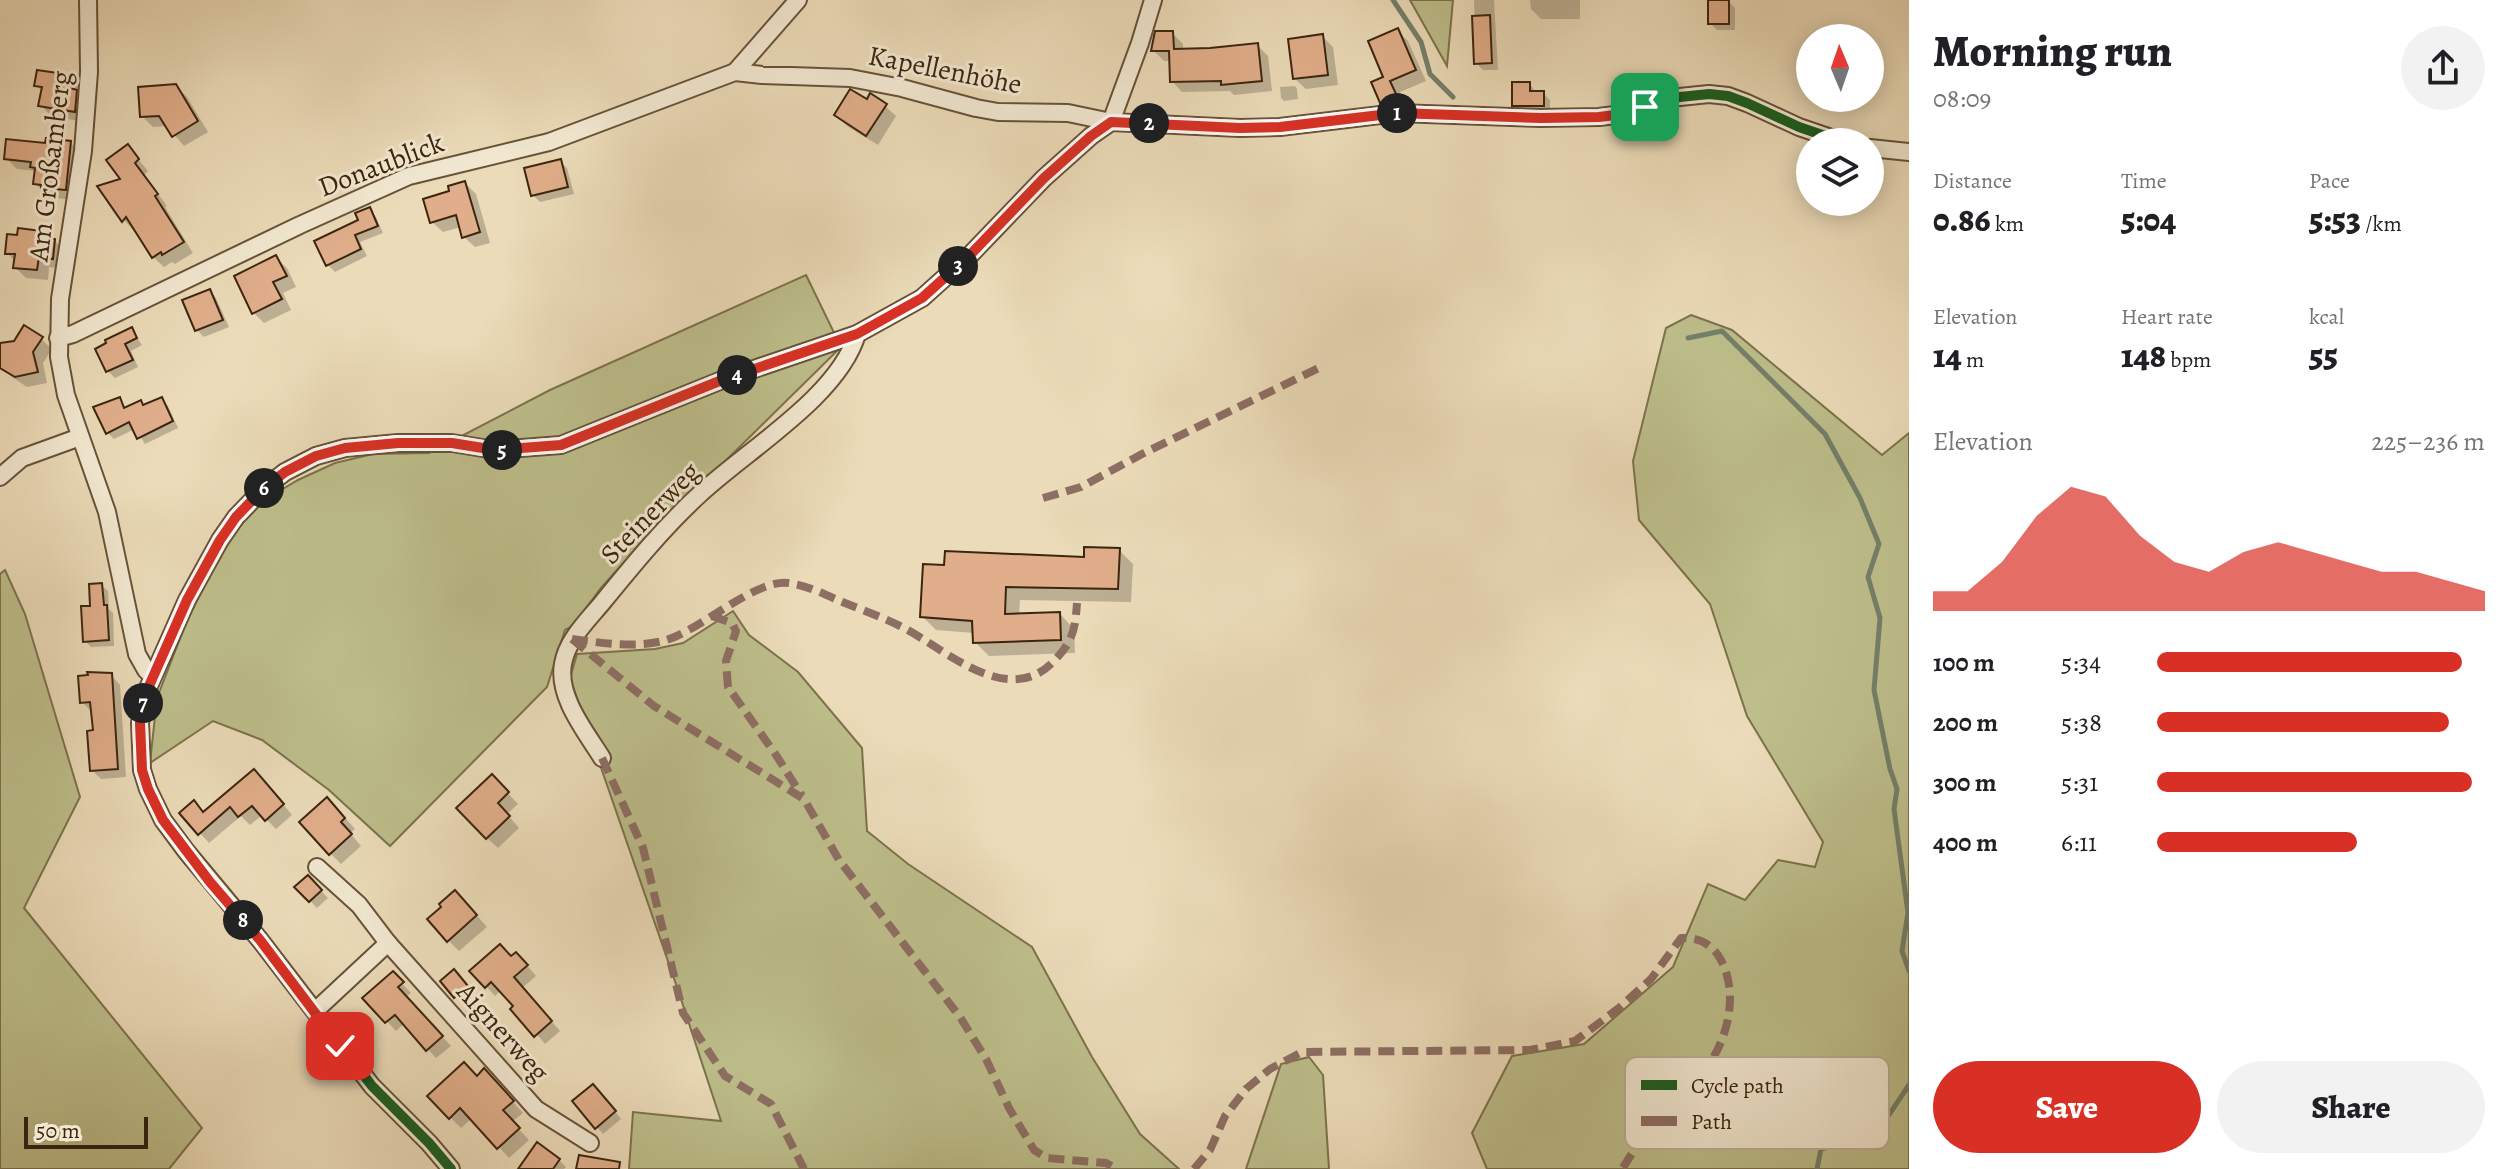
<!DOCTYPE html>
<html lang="en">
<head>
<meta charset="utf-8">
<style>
	body { margin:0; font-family:Alegreya,serif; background:#f2f2f2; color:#202124; height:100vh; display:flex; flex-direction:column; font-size:30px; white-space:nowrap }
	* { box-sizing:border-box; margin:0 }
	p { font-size:26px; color:#757577 }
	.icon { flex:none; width:44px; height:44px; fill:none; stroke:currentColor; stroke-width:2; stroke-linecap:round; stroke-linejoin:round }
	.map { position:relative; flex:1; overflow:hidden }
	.panel { display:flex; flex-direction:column; background:#fff; width:600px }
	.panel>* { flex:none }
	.needle { width:52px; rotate:358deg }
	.fabs { position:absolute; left:1796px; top:24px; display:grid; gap:16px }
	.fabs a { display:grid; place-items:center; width:88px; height:88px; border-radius:50%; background:#fff; box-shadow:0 4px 20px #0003; font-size:40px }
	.scale { position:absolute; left:24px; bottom:20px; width:124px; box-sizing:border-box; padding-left:8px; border:4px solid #3c250e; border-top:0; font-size:22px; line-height:28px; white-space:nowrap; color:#3c250e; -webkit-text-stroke:6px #f2e8d1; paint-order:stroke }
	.pin { position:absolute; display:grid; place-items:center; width:68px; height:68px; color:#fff; margin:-34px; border-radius:16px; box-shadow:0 4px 12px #0006 }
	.km { position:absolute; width:40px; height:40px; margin:-20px; border-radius:50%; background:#222; color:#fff; font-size:22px; line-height:40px; text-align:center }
	.round { display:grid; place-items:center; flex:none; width:84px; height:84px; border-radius:42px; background:#f2f2f2 }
	.headline { display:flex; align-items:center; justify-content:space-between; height:136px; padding:0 24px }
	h1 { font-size:44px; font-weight:800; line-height:60px }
	.metrics { display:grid; grid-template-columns:repeat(3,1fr); gap:12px; height:136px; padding:8px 24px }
	.metrics div { display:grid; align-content:center }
	.metrics b { font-size:34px; font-weight:800 }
	.metrics small { font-size:22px; font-weight:400 }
	.metrics p { font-size:22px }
	.chart { height:224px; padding:16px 24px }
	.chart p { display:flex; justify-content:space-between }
	.chart svg { width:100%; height:144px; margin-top:8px; fill:#d93025; opacity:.7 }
	.button { display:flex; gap:16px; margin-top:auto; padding:16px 24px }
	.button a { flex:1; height:92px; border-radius:48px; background:#d93025; color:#fff; font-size:32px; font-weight:800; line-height:92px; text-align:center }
	.button a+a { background:#f2f2f2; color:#202124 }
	ul { padding:0 24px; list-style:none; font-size:26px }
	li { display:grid; grid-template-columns:128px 96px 1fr; align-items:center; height:60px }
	li i { height:20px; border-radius:10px; background:#d93025 }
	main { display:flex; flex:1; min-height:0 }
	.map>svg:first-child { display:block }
</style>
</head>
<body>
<main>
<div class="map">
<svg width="1909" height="1169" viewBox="0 0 1909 1169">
	<rect width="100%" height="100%" fill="#ebdbb8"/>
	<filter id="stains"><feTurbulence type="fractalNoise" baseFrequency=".0025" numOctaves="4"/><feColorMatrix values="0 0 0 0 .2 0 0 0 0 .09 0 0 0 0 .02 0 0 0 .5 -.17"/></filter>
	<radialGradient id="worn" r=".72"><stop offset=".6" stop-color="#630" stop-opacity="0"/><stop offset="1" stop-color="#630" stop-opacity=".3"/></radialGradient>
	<!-- green -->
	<g fill="#bdbe8b" stroke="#7c724c" stroke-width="2">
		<polygon points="1410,0 1453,0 1447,66"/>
		<polygon points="806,275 841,347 635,550 601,588 573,626 565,630 547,687 390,846 329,790 262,740 213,721 150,763 157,698 188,618 216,563 239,526 266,499 298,480 335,463 373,454 429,453 550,390"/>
		<polygon points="1691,315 1732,330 1882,455 1909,433 1909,1169 1487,1169 1472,1133 1512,1056 1584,1044 1673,967 1708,884 1745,900 1778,860 1815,867 1823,842 1747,716 1710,604 1639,520 1633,461 1666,328"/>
		<polygon points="5,570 25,614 80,797 24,908 202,1128 169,1169 0,1169 0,574"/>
		<polygon points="733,611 749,635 798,672 862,748 867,831 908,864 1032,947 1092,1057 1140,1134 1179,1169 629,1169 633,1112 721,1121 678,990 570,678 577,654 655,649 683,643"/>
		<polygon points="1309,1057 1323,1075 1329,1169 1246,1169 1281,1064"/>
	</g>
	<!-- shadow -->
	<g fill="#0003">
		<polygon points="1474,0 1494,0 1498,70 1483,70 1476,63"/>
		<polygon points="1530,0 1580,0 1580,19 1541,19 1531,9"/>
		<polygon points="1728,1 1735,8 1735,30 1717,30 1710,23"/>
		<polygon points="1397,30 1408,41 1426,81 1400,92 1406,107 1392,113 1382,102"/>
		<polygon points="1172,33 1183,44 1183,51 1257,45 1268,56 1272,91 1234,95 1230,91 1182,92 1172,81 1172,61 1164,61 1153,50"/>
		<polygon points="1322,36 1333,47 1338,85 1306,89 1295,79"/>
		<polygon points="71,77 82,88 85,122 51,116 41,105 43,92 36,85"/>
		<polygon points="1530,84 1536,93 1543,93 1550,100 1550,112 1520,112 1514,105"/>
		<polygon points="176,86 187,97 208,132 184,146 167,126 153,127 142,116"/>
		<polygon points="1295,86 1297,89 1298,99 1284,101 1281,98 1280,87"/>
		<polygon points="867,101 885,106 896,116 878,145 847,126 836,115"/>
		<polygon points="71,143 81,154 76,200 54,198 46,194 35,183 36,171 17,169 6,158 47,146"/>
		<polygon points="128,147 148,171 144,175 167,206 165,207 193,253 175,264 172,262 164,267 153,257 136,229 134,231 124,220 100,188 123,181"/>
		<polygon points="560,162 567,168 574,194 540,202 533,195"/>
		<polygon points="465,183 476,194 490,243 475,247 464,237 461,227 443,232 432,222 452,193"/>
		<polygon points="370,210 376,217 383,233 360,242 367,256 335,272 328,265"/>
		<polygon points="41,233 48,240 55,241 65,252 63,269 49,267 48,280 26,278 15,267 16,262 7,253"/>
		<polygon points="276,258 287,268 296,287 283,293 291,310 264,323 254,313"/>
		<polygon points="209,291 216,298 229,327 204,337 197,330"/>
		<polygon points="131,329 142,345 131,351 138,367 115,378 108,371"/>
		<polygon points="41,339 52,349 43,363 47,383 27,387 12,377 0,366 0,345"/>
		<polygon points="120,399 127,409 145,407 161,399 168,406 178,428 145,444 135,429 114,439 107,432"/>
		<polygon points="1119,550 1133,564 1131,602 1020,600 1019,616 1060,614 1074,629 1075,653 989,656 975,642 974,633 936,630 922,616 946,567 1086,559"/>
		<polygon points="101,585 108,591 109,609 113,613 114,646 91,647 85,641 92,608"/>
		<polygon points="111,675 120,685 126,777 101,779 92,770 95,732 91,711 82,702"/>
		<polygon points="492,777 518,804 507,814 519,828 498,848 487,838"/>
		<polygon points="264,781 292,815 276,829 262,815 250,825 241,816 209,843 182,813 204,814"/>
		<polygon points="338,810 355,829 350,833 361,846 341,864 330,853"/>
		<polygon points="308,877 328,898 317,908 297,887"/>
		<polygon points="466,903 487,927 459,951 448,940"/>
		<polygon points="512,958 525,963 536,976 522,988 560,1031 545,1044 501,990 495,996 486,986"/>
		<polygon points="393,974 411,993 406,997 451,1046 436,1058 405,1023 396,1031 365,998"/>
		<polygon points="460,979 473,994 462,1003 455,996"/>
		<polygon points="477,1078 495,1082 523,1113 512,1122 529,1140 509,1158 472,1118 461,1128 450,1117"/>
		<polygon points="600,1093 621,1119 603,1134 597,1127"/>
		<polygon points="537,1145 559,1160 566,1167 564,1169 527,1169"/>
	</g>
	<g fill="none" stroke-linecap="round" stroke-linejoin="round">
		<!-- stream -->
		<g stroke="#74806a" stroke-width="5">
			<polyline points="1393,0 1421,42 1430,74 1453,97"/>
			<polyline points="1688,338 1722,331 1825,434 1860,498 1879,544 1868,577 1880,618 1874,690 1890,769 1897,789 1894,809 1908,913 1902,951 1909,971"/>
			<polyline points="1817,1169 1821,1149 1876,1134 1909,1085"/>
		</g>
	</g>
	<!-- building -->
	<g fill="#e0ae8a" stroke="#3c250e" stroke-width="2">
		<rect x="1708" y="0" width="21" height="24"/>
		<polygon points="1490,15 1492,63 1474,64 1472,16"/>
		<polygon points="1398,28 1416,70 1390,81 1397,96 1380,103 1371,82 1383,77 1368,41"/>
		<polygon points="1155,31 1173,31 1174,49 1210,48 1258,43 1262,81 1221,85 1221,81 1170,82 1169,51 1151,51"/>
		<polygon points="1323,34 1328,75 1293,79 1288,39"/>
		<polygon points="37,70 72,75 70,88 77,90 75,112 38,106 42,87 34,86"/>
		<polygon points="1512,82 1530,82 1530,91 1544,91 1544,106 1512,106"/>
		<polygon points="176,84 198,121 172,137 159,116 140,117 138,87"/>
		<polygon points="850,89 867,99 870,93 887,104 866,136 834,115"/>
		<polygon points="46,138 71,141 66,190 41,188 41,185 33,184 35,168 30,167 31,162 4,159 6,139 45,143"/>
		<polygon points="128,144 139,159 135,163 158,194 155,196 184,242 162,255 161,252 152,258 126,217 122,222 97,186 120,179 106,160"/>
		<polygon points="561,159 568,187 531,196 524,168"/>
		<polygon points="465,181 480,232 462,238 456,215 430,223 423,199 449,191 448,186"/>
		<polygon points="370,207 378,226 355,235 361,249 326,266 314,241 358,220 355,213"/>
		<polygon points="18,228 42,231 41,237 55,239 53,259 39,257 37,270 13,268 15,254 5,254 7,234 17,235"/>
		<polygon points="276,255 287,276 273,282 282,299 252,314 234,276"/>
		<polygon points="210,289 223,320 195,331 182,300"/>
		<polygon points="24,325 43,337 33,352 38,372 15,377 0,368 0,343 14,341"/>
		<polygon points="132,327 137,338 125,344 133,360 106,372 95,349 106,343 105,340"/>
		<polygon points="120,397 124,408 141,400 143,405 162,397 173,421 137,439 129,422 106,434 93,407"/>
		<polygon points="1084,547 1120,548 1118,589 1006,587 1005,614 1060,612 1061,640 973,643 972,621 920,617 923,564 944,565 945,551 1084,557"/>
		<polygon points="102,583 104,605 107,605 109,640 83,642 81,606 90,606 89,584"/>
		<polygon points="87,672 112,673 118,769 90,771 87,731 93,730 90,702 80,703 78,676 88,675"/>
		<polygon points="254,769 284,804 265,821 252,806 238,817 230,807 198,835 179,813 194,800 203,812"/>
		<polygon points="492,774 509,792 498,803 510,816 486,839 456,808"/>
		<polygon points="327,797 345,818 341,822 352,834 329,855 299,822"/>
		<polygon points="308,875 322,890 309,902 294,887"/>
		<polygon points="455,890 477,915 447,942 427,919 441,907 439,904"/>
		<polygon points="500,944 511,956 516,952 528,965 514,977 552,1021 534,1037 510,1009 513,1006 491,982 485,988 469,971"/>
		<polygon points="454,969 468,986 454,998 440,981"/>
		<polygon points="393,971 404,982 398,987 443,1036 426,1051 395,1015 385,1023 362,998"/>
		<polygon points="464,1062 477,1076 484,1068 514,1101 503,1110 520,1128 497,1149 460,1108 449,1119 427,1096"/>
		<polygon points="593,1084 616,1111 595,1129 572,1101"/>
		<polygon points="537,1142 560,1159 553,1169 518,1169"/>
		<polygon points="579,1155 620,1162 619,1169 576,1169"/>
	</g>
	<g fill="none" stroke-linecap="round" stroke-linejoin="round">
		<!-- street casing -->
		<g stroke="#685238" stroke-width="20">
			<g id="street">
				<polyline points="88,0 89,72 83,151 60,299 59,357 66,395 107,512 137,654 146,670 152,676"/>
				<polyline points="735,72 798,0"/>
				<polyline points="1111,122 1140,43 1153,0"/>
				<polyline points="1870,148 1909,152"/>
				<polyline points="58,338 73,334 300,225 409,176 549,142 735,72 762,75 850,78 902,88 976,108 998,112 1068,113 1111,122"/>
				<polyline points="0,477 22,458 80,437"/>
				<path d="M602 758C586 732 557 697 563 664 567 640 587 621 602 603 633 565 664 527 700 494 747 450 839 396 857 334"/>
				<polyline points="317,867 359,905 388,943 536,1109 590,1143"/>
				<polyline points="315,1011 388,943"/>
				<polyline points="451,1169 429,1143 372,1086 260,940 186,851 163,820 148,789 142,770 140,723 145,695 187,600 220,540 236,517 263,489 285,472 316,456 345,448 398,443 452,443 495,450 561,445 722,380 857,334 922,298 971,254 1044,178 1091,136 1111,122 1240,128 1280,127 1397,113 1541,118 1599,117 1623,114 1670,98 1709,94 1728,96 1747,103 1799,127 1843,142"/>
			</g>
		</g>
		<!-- street -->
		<use href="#street" stroke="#f2e8d1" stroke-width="16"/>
		<!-- quiet -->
		<g stroke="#8d6e63" stroke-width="8" stroke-dasharray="16 8" stroke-linecap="butt">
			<polyline points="1043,498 1081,487 1142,454 1321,367"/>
			<polyline points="712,616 732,623 736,631 726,661 728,687 776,755 802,796"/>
			<polyline points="572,639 654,706 804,799 839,860 960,1017 986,1059 1009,1108 1034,1150 1047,1158 1106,1163 1117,1169"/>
			<path d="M572 639C601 643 634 648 663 641 699 632 754 579 788 583 806 585 824 594 840 601 860 609 882 617 902 627 944 648 1007 709 1053 662 1073 641 1075 631 1077 603"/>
			<polyline points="602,758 643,848 683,1013 725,1076 771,1104 804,1169"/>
			<path d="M1194 1169 1210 1150 1225 1116 1246 1089 1270 1069 1302 1052 1530 1050 1575 1041 1619 1008 1651 979 1681 938C1699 937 1712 944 1721 960 1739 994 1728 1040 1705 1070 1689 1091 1667 1108 1650 1128 1640 1141 1631 1155 1622 1169"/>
		</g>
		<!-- cycleway casing -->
		<g stroke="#f2e8d1" stroke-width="15">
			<polyline id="cycleway" points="451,1169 429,1143 372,1086 260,940 186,851 163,820 148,789 142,770 140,723 145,695 187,600 220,540 236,517 263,489 285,472 316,456 345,448 398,443 452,443 495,450 561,445 722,380 857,334 922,298 971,254 1044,178 1091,136 1111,122 1240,128 1280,127 1397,113 1541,118 1599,117 1623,114 1670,98 1709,94 1728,96 1747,103 1799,127 1843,142"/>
		</g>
		<!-- cycleway -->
		<use href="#cycleway" stroke="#1b5e20" stroke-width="10"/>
	</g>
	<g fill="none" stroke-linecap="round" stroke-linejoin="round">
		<!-- route casing -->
		<g stroke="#fff" stroke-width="16">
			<polyline id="route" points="340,1046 260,940 210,882 163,820 148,789 142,770 140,723 145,695 187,600 220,540 236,517 263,489 285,472 316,456 345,448 398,443 452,443 495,450 561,445 722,380 857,334 922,298 971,254 1044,178 1091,136 1111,122 1240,128 1280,127 1397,113 1541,118 1599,117 1623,114 1645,107"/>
		</g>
		<!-- route -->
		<use href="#route" stroke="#d93025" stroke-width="10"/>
	</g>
	<g text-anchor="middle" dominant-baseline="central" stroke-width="6" stroke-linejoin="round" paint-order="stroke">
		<!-- street labels -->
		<g font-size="28" fill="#3c250e" stroke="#f2e8d1">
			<text transform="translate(945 70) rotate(11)">Kapellenhöhe</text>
			<text transform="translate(381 165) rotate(-21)">Donaublick</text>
			<text transform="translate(50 166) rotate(-83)">Am Großamberg</text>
			<text transform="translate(650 513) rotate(-46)">Steinerweg</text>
			<text transform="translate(503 1032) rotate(48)">Aignerweg</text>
		</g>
	</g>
	<!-- legend -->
	<rect x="1625" y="1057" width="264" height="92" rx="12" fill="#f2e8d1" stroke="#bbae96" stroke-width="2"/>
	<rect x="1641" y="1080" width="36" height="10" fill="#1b5e20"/>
	<rect x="1641" y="1116" width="36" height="10" fill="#8d6e63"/>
	<g font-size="22" fill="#3c250e">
		<text x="1691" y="1093">Cycle path</text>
		<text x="1691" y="1129">Path</text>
	</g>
	<rect width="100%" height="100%" filter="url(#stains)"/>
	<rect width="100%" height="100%" fill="url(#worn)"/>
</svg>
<div class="fabs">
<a><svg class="needle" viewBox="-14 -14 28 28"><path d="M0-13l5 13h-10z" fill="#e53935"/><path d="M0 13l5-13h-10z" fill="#757577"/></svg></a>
<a><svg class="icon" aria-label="layers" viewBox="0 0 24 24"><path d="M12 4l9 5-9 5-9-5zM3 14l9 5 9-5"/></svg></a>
</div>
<div class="scale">50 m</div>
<div class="pin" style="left:1645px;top:107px;background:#1e9e55"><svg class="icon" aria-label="arrive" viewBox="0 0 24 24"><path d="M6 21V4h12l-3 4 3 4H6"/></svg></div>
<div class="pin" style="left:340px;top:1046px;background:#d93025"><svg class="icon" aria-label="check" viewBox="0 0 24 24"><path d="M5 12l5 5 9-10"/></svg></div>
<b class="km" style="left:1397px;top:113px">1</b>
<b class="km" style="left:1149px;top:123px">2</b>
<b class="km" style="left:958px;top:266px">3</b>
<b class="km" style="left:737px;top:375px">4</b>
<b class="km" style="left:502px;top:450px">5</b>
<b class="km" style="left:264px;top:488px">6</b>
<b class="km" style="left:143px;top:703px">7</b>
<b class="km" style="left:243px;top:920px">8</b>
</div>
<section class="panel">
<div class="headline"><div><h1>Morning run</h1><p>08:09</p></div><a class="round"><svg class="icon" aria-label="share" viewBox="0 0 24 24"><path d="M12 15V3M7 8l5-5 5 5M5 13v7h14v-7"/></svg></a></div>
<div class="metrics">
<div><p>Distance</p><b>0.86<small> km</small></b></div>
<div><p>Time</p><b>5:04</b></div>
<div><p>Pace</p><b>5:53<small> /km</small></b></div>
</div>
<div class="metrics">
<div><p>Elevation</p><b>14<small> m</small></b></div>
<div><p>Heart rate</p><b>148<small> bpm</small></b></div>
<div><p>kcal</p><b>55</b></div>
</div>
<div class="chart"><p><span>Elevation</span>225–236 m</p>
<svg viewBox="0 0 160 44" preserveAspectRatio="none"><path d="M0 44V38L10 38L20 29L30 15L40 6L50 9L60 21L70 29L80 32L90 26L100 23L110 26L120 29L130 32L140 32L150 35L160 38V44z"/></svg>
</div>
<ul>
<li><b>100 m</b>5:34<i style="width:93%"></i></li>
<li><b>200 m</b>5:38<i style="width:89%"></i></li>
<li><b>300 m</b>5:31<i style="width:96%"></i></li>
<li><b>400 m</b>6:11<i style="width:61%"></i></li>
</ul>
<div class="button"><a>Save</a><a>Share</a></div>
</section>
</main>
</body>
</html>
